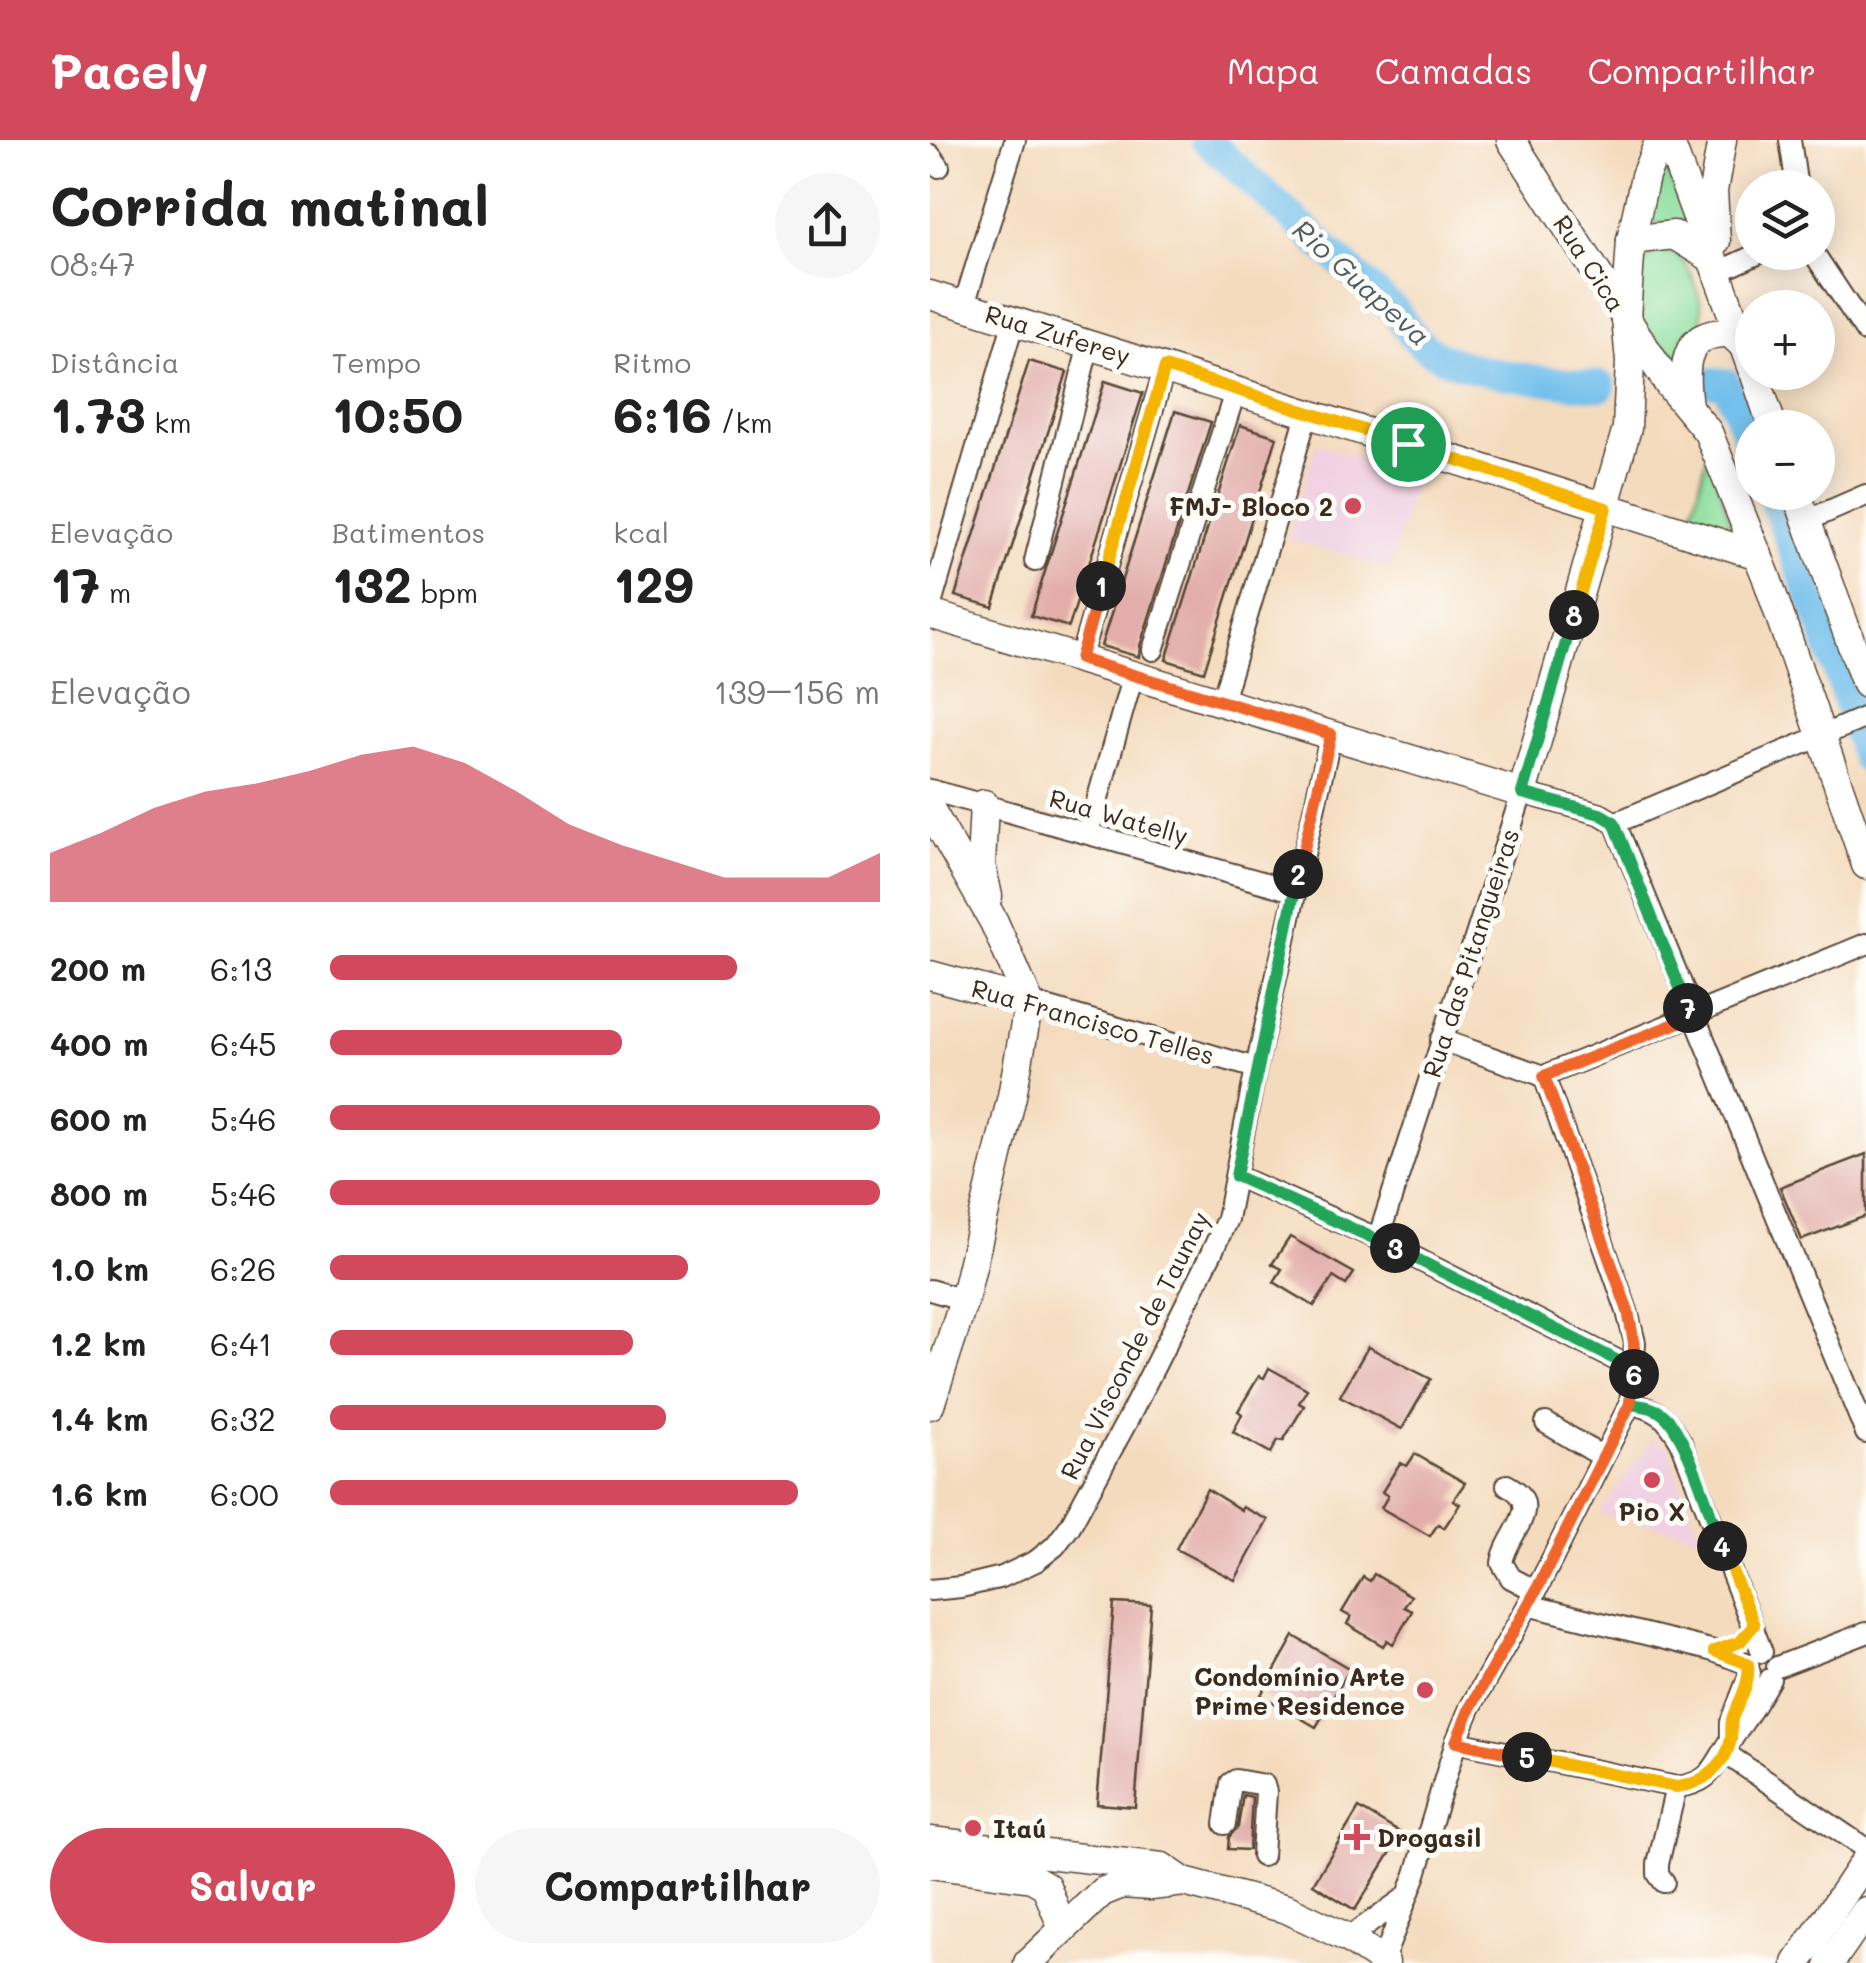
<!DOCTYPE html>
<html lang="pt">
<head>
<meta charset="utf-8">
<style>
	body { margin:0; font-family:Mali,sans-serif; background:#f6f6f6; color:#222; height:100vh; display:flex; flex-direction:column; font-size:38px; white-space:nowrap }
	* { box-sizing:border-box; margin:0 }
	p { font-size:32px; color:#767676 }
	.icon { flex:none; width:55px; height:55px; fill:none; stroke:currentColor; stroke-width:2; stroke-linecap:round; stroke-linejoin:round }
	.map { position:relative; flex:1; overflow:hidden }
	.side { display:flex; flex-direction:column; background:#fff; width:930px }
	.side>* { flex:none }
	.fabs { position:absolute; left:805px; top:30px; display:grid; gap:20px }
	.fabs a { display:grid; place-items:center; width:100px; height:100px; border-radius:50%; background:#fff; box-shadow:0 5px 25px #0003; font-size:50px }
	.pin { position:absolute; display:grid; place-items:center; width:85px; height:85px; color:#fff; margin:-42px; border:5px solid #fff; border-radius:50%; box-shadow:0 2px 10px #0007 }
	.km { position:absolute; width:50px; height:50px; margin:-25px; border-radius:50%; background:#222; color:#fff; font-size:28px; line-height:50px; text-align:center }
	.round { display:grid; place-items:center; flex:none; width:105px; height:105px; border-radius:52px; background:#f6f6f6 }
	.headline { display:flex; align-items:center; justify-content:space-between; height:170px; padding:0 50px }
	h1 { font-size:55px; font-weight:700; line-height:75px }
	.metrics { display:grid; grid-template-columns:repeat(3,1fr); gap:15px; height:170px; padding:10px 50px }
	.metrics div { display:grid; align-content:center }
	.metrics b { font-size:50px; font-weight:700 }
	.metrics small { font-size:28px; font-weight:400 }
	.metrics p { font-size:28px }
	.chart { height:280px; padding:20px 50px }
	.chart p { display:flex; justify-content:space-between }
	.chart svg { width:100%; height:180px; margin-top:10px; fill:#d1495b; opacity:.7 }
	.button { display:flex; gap:20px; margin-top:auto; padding:20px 50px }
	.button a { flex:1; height:115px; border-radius:60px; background:#d1495b; color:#fff; font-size:40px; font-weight:700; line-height:115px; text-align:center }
	.button a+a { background:#f6f6f6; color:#222 }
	ul { padding:0 50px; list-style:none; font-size:32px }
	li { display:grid; grid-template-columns:160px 120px 1fr; align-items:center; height:75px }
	li i { height:25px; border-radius:12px; background:#d1495b }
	header { display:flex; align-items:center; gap:60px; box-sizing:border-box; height:140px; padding:0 50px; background:#d1495b; color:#fff }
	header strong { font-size:48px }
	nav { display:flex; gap:55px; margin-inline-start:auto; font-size:35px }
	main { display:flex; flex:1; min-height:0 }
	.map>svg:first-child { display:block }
</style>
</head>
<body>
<header>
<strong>Pacely</strong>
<nav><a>Mapa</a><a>Camadas</a><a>Compartilhar</a></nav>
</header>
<main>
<section class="side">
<div class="headline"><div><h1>Corrida matinal</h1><p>08:47</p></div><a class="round"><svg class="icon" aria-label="share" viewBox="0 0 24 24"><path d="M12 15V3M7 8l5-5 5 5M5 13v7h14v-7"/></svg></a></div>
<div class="metrics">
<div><p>Distância</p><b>1.73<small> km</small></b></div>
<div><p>Tempo</p><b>10:50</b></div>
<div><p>Ritmo</p><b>6:16<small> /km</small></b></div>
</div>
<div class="metrics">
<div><p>Elevação</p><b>17<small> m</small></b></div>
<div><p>Batimentos</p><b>132<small> bpm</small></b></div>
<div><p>kcal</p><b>129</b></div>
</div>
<div class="chart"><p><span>Elevação</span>139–156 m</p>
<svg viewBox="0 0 160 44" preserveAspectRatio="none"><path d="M0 44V32L10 27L20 21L30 17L40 15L50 12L60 8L70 6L80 10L90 17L100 25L110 30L120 34L130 38L140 38L150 38L160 32V44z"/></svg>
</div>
<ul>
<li><b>200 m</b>6:13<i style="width:74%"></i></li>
<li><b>400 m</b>6:45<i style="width:53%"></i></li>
<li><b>600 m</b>5:46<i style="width:100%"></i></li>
<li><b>800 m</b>5:46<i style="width:100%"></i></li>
<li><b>1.0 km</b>6:26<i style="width:65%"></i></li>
<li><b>1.2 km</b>6:41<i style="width:55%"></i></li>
<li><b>1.4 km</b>6:32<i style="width:61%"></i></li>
<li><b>1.6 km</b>6:00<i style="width:85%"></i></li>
</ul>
<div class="button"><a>Salvar</a><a>Compartilhar</a></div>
</section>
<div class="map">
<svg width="936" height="1823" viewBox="0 0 936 1823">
	<rect width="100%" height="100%" fill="#fdfcf7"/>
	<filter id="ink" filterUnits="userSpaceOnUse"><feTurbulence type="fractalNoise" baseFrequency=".01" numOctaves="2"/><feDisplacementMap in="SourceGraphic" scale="20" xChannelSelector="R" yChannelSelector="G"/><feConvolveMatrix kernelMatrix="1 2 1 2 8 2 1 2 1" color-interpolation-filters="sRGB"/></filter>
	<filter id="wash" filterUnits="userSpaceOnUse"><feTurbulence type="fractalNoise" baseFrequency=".0048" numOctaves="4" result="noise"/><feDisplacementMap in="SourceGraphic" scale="40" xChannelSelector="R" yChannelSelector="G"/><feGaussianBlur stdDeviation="2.25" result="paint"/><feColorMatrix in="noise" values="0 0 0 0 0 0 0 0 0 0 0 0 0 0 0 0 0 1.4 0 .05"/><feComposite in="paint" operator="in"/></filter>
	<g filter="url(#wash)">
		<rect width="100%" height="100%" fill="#f4dbbe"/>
		<!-- built -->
		<g fill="#f1d0e3">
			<polygon points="386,304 487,333 460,428 358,399"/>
			<polygon points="723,1299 737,1306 770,1395 669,1374"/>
		</g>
		<!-- green -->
		<g fill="#8edf9f" stroke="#64845e" stroke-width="2.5">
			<polygon points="735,25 763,95 741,85 719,82"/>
			<path d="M729 110C734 110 741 111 745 114 761 123 774 163 771 181 769 194 759 205 749 215H740C729 204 710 183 708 167 705 146 709 117 729 110Z"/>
			<polygon points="778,311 805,394 761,380"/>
		</g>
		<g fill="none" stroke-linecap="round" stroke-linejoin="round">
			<!-- river -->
			<g stroke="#72bfec" stroke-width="30">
				<path d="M276 0 466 172C473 182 481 194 490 203 528 236 622 241 671 246"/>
				<polyline points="783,242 796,243 822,308"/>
				<polyline points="841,352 897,499 936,618"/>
			</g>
		</g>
		<g id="blocks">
			<!-- building -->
			<g fill="#e2adaa">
				<polygon points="99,221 137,232 63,467 25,456"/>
				<polygon points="175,241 213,253 139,487 101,476"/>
				<polygon points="245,271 281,282 210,506 209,517 171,506"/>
				<polygon points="310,285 347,297 274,532 236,520"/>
				<polygon points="936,1014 936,1076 872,1100 850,1047"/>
				<polygon points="360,1097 424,1133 416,1145 403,1137 384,1166 344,1142 352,1129 342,1124"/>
				<polygon points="438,1207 501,1239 472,1289 410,1256"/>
				<polygon points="339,1228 377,1249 369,1263 374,1266 353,1301 348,1300 341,1313 303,1292 312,1274 308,1271 329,1236 334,1238"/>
				<polygon points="485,1314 535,1343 523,1360 530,1364 514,1388 508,1384 500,1396 451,1368 458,1356 452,1352 470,1323 477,1326"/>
				<polygon points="277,1349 311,1370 312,1367 338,1380 305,1440 246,1409"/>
				<polygon points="444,1434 481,1456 474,1467 482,1471 463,1504 457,1500 453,1506 417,1484 421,1477 412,1472 433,1437 440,1441"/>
				<polygon points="184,1463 221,1465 205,1667 167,1664"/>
				<polygon points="364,1496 420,1529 386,1587 331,1555"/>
				<polygon points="313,1655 322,1657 319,1710 298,1709 299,1697 308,1687"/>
				<polygon points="429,1668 472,1694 425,1770 383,1744"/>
			</g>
		</g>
	</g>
	<g filter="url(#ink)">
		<use href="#blocks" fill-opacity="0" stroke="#574536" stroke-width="2.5"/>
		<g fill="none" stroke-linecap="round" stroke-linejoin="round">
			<!-- minor casing -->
			<g stroke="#574536" stroke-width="24">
				<g id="minor">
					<polyline points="860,0 867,48"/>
					<polyline points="0,15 9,27"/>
					<polyline points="883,112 936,192"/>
					<polyline points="788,132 832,112"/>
					<polyline points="34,165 85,0"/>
					<polyline points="876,381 936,355"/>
					<polyline points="105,421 159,204"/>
					<polyline points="0,468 84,180"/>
					<polyline points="223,510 306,249"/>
					<polyline points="150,519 235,227"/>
					<polyline points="292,561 378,271"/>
					<polyline points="0,650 364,751"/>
					<polyline points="685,683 936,577"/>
					<polyline points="158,693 203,535"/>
					<polyline points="99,862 326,928"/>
					<polyline points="511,900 614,936"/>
					<polyline points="614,936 936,804"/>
					<polyline points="306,1036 448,1099 704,1229"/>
					<polyline points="448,1099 592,653 670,674 685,683 936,1293"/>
					<polyline points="0,1150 34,1160"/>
					<path d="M700 1264C728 1268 737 1278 751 1302L832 1512"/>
					<polyline points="616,1283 673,1317"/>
					<path d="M577 1345C617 1366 576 1393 572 1423L581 1438 606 1451"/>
					<polyline points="0,1450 31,1447 72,1437 106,1421 125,1406 140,1386 197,1281 281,1114 297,1079 326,928 401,594"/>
					<polyline points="598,1465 784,1511 818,1524"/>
					<polyline points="847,1527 936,1493"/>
					<polyline points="801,1600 801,1583 820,1533"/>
					<path d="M526 1602 746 1647C784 1643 783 1625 802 1599 816 1579 828 1560 840 1539"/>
					<polyline points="795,1613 936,1709"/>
					<polyline points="295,1684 301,1643 306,1640 334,1645 336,1652 332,1716"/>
					<polyline points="734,1742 728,1734 728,1724 746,1647"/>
					<polyline points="418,1798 476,1757"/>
					<polyline points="452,1823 486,1734 526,1602 540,1568 606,1451 700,1264 705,1203 697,1171 614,936"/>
				</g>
			</g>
			<!-- major casing -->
			<g stroke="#574536" stroke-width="31">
				<g id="major">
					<polyline points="581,0 739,245 778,292 836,436 936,725"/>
					<polyline points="739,0 822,229"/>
					<polyline points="701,100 744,95 783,119"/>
					<polyline points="786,101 783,51 792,0"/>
					<polyline points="0,155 828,415"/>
					<polyline points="824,232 843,288"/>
					<path d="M758 266C753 229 751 191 800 193L814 206"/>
					<polyline points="866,352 936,544"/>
					<polyline points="0,474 592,653 697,288 700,222 696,178 701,100 715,36 730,0"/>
					<polyline points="54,664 51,725 58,756"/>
					<polyline points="0,669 64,782 99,862 82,956 34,1160 0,1265"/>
					<polyline points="0,835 99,862"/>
					<polyline points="0,1701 232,1727 254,1742"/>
					<polyline points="0,1724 102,1738 116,1746 133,1789"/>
					<polyline points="98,1823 172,1752 192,1744 221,1746 254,1742 357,1769 418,1798 455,1823"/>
					<polyline points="867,1823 936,1720"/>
					<polyline points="900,1823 936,1771"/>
				</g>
			</g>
			<!-- minor -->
			<use href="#minor" stroke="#fff" stroke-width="20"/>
			<!-- major -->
			<use href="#major" stroke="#fff" stroke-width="28"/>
		</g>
	</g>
	<g fill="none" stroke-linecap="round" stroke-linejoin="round" filter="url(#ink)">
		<!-- split-1 casing -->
		<g stroke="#fff" stroke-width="20">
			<polyline id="split-1" points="171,446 235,227 478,304"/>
		</g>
		<!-- split-2 casing -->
		<g stroke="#fff" stroke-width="20">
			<polyline id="split-2" points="171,446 150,519 401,594 368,734"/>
		</g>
		<!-- split-3 casing -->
		<g stroke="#fff" stroke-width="20">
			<polyline id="split-3" points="368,734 306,1036 465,1108"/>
		</g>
		<!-- split-4 casing -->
		<g stroke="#fff" stroke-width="20">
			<path id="split-4" d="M465 1108 704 1229 700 1264C714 1266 727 1267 737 1278 760 1304 779 1372 792 1406"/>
		</g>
		<!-- split-5 casing -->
		<g stroke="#fff" stroke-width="20">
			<path id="split-5" d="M597 1617 746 1647C772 1645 796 1626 801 1599 802 1591 800 1584 803 1576 810 1560 821 1541 818 1524L784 1511 810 1502 824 1485 792 1406"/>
		</g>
		<!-- split-6 casing -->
		<g stroke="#fff" stroke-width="20">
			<polyline id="split-6" points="597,1617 526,1602 540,1568 606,1451 700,1264 704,1234"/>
		</g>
		<!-- split-7 casing -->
		<g stroke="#fff" stroke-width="20">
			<polyline id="split-7" points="704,1234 704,1203 698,1171 614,936 762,877 758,868"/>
		</g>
		<!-- split-8 casing -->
		<g stroke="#fff" stroke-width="20">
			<polyline id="split-8" points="644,475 592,653 670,674 684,682 758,868"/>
		</g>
		<!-- split-9 casing -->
		<g stroke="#fff" stroke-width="20">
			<polyline id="split-9" points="478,304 676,368 644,475"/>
		</g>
		<!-- split-1 -->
		<use href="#split-1" stroke="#f5b400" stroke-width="12"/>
		<!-- split-2 -->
		<use href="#split-2" stroke="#f0652b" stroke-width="12"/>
		<!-- split-3 -->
		<use href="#split-3" stroke="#22a559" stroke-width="12"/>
		<!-- split-4 -->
		<use href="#split-4" stroke="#22a559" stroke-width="12"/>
		<!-- split-5 -->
		<use href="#split-5" stroke="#f5b400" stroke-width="12"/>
		<!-- split-6 -->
		<use href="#split-6" stroke="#f0652b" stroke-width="12"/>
		<!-- split-7 -->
		<use href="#split-7" stroke="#f0652b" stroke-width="12"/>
		<!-- split-8 -->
		<use href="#split-8" stroke="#22a559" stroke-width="12"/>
		<!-- split-9 -->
		<use href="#split-9" stroke="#f5b400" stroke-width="12"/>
	</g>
	<!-- markers -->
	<g fill="#d1495b" stroke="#fdfcf7" stroke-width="4">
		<circle cx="423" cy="366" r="10"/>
		<circle cx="722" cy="1340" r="10"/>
		<circle cx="495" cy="1550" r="10"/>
		<circle cx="43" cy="1688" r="10"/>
		<path d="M422 1682h10v10h10v10h-10v10h-10v-10h-10v-10h10z"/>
	</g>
	<g text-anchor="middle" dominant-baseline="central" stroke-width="10" stroke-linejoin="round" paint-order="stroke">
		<!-- street labels -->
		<g font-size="25" fill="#3b2a1e" stroke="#fdfcf7">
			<text transform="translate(660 123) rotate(57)">Rua Cica</text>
			<text transform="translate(128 194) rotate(17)">Rua Zuferey</text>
			<text transform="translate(189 676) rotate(16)">Rua Watelly</text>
			<text transform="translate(540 813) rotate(-72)">Rua das Pitangueiras</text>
			<text transform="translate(163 881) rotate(16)">Rua Francisco Telles</text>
			<text transform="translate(204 1205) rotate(-63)">Rua Visconde de Taunay</text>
		</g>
		<!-- poi labels -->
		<g font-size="25" font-weight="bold" fill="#3b2a1e" stroke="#fdfcf7" text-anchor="end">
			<text x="403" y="366">FMJ- Bloco 2</text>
			<text x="722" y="1371" text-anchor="middle">Pio X</text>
			<text x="475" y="1536">Condomínio Arte<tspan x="475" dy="29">Prime Residence</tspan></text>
			<text x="63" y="1688" text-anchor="start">Itaú</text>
			<text x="447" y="1697" text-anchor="start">Drogasil</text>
		</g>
		<!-- water labels -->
		<g font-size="28" font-style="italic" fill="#4e5e66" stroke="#fdfcf7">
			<text transform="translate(432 142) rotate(42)">Rio Guapeva</text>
		</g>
	</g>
</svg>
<div class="fabs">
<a><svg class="icon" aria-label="layers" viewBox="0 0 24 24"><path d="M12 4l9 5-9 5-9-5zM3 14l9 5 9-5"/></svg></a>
<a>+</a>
<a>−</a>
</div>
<div class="pin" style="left:478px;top:304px;background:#1e9e55"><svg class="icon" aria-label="arrive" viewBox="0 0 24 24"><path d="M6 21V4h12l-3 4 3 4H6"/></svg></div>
<b class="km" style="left:171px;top:446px">1</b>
<b class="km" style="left:368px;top:734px">2</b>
<b class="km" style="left:465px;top:1108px">3</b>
<b class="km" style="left:792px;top:1406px">4</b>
<b class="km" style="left:597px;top:1617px">5</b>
<b class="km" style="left:704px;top:1234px">6</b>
<b class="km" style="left:758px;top:868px">7</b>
<b class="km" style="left:644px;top:475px">8</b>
</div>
</main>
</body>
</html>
